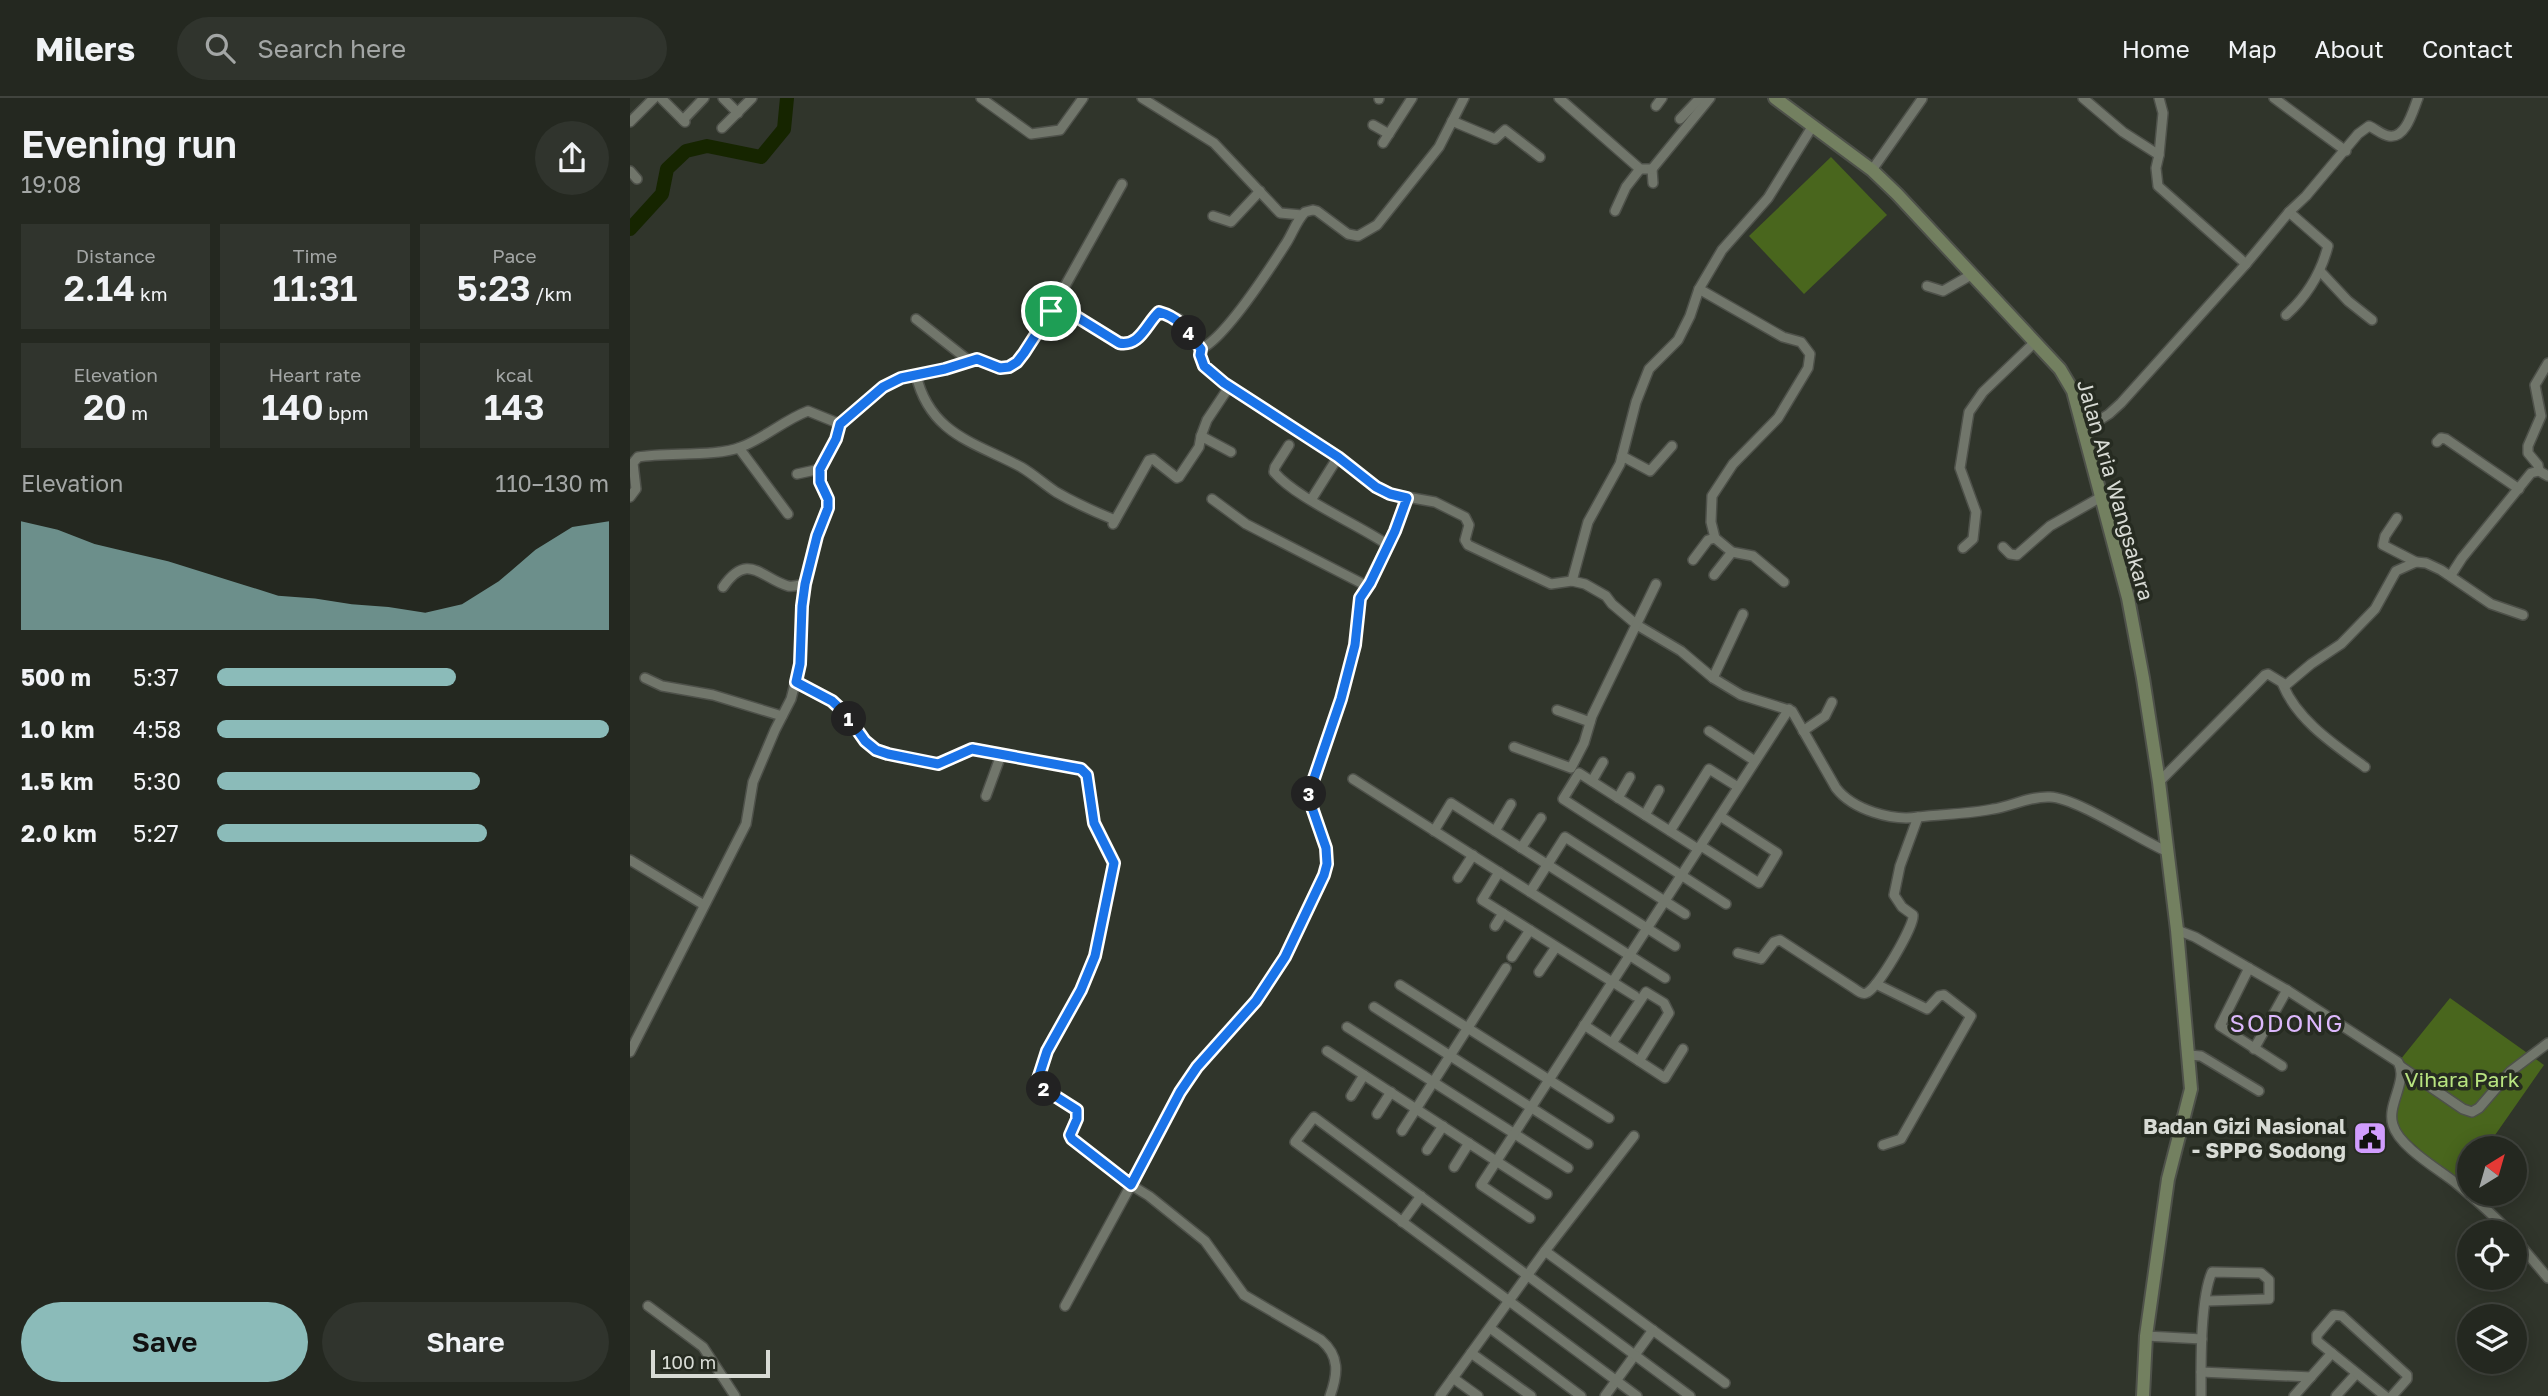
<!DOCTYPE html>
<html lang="en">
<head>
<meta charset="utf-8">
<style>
	body { margin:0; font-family:"Golos Text",sans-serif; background:#30342d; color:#f1f3f6; height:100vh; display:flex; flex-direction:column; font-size:26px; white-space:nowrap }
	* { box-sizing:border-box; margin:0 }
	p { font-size:23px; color:#a3a6a5 }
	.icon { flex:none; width:38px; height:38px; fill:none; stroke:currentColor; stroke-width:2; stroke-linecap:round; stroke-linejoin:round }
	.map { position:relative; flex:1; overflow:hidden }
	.drawer { display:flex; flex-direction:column; background:#242820; width:630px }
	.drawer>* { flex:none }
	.needle { width:46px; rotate:37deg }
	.buttons { position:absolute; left:1827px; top:1038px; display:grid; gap:14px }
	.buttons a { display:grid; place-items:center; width:70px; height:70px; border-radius:50%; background:#242820; box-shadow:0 4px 18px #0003,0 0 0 2px #41443e; font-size:35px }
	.scale { position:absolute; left:21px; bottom:18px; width:119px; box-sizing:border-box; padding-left:7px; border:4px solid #d8dbd5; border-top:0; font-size:19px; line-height:24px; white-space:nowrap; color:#d8dbd5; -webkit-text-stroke:5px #262b21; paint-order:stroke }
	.pin { position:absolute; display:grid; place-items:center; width:60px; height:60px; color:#fff; margin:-30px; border:4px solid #fff; border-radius:50%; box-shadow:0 2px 7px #0007 }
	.km { position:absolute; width:35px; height:35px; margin:-18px; border-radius:50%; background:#222; color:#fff; font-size:19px; line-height:35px; text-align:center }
	.round { display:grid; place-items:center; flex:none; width:74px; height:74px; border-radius:37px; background:#30342d }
	.headline { display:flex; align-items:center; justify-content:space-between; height:119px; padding:0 21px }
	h1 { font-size:38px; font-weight:600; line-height:52px }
	.figures { display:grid; grid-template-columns:repeat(3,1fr); gap:10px; height:119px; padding:7px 21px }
	.figures div { display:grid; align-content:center; border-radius:0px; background:#30342d; text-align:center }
	.figures b { font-size:35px; font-weight:600 }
	.figures small { font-size:19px; font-weight:400 }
	.figures p { font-size:19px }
	.chart { height:196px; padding:14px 21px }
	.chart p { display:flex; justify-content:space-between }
	.chart svg { width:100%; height:126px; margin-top:7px; fill:#8bbbb9; opacity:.7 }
	.button { display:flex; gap:14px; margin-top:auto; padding:14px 21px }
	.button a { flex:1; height:80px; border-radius:42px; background:#8bbbb9; color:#111; font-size:28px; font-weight:600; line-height:80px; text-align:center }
	.button a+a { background:#30342d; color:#f1f3f6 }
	ul { padding:0 21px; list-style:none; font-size:23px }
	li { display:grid; grid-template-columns:112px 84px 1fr; align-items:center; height:52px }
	li i { height:18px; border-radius:9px; background:#8bbbb9 }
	header { display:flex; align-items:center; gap:42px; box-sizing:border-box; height:98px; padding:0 35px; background:#242820; border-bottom:2px solid #41443e }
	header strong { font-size:33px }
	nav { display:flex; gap:38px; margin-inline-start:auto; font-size:24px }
	.search { width:490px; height:63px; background:#30342d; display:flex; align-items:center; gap:18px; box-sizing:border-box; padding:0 24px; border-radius:38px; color:#a3a6a5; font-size:26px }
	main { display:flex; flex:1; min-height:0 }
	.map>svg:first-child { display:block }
</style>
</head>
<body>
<header>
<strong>Milers</strong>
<div class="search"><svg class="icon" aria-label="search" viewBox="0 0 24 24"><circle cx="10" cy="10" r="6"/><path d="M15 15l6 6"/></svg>Search here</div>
<nav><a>Home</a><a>Map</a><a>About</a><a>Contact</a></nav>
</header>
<main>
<section class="drawer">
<div class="headline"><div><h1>Evening run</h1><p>19:08</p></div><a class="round"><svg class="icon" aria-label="share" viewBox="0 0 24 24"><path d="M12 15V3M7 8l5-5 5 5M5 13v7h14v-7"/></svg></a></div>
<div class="figures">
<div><p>Distance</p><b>2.14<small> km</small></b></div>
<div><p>Time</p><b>11:31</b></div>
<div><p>Pace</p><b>5:23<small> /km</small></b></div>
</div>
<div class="figures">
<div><p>Elevation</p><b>20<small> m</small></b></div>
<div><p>Heart rate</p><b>140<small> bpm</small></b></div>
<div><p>kcal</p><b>143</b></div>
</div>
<div class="chart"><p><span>Elevation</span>110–130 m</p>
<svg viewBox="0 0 160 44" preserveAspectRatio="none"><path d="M0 44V6L10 9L20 14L30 17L40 20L50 24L60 28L70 32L80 33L90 35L100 36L110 38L120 35L130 27L140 16L150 8L160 6V44z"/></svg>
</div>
<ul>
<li><b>500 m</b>5:37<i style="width:61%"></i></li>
<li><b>1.0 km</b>4:58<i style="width:100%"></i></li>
<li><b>1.5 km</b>5:30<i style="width:67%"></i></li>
<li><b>2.0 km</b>5:27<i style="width:69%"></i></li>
</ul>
<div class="button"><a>Save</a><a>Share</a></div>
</section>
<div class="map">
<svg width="1918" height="1298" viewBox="0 0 1918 1298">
	<rect width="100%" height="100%" fill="#30352b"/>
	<!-- green -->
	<g fill="#49661d">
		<polygon points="1201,59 1257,117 1174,196 1119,138"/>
		<polygon points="1820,900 1914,967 1856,1050 1839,1050 1839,1074 1830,1088 1763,1027 1773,984 1766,967"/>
	</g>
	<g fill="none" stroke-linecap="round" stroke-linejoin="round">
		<!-- river -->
		<polyline stroke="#162500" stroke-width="14" points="0,131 32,96 37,71 56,53 77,48 131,59 154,31 157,0"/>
		<!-- street casing -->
		<g stroke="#4e514a" stroke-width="12">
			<g id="street">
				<polyline points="31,0 55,24"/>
				<polyline points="93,0 108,15"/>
				<polyline points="351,0 401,36 430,32 453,0"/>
				<polyline points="512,0 584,45 650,115 672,117"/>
				<polyline points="929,0 1010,71 1022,71 1023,85"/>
				<polyline points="1453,0 1493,34 1529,57 1526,70 1528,88 1616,166"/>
				<polyline points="1644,0 1716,53"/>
				<polyline points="749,1 749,0"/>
				<polyline points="1026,8 1032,0"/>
				<polyline points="1050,21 1070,0"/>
				<polyline points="53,22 74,0"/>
				<polyline points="822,23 865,41 875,32 910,59"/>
				<polyline points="0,24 24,0"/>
				<polyline points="743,27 759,36"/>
				<polyline points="92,30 122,0"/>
				<polyline points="753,45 782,0"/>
				<polyline points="1529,57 1533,15 1529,0"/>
				<polyline points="1022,71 1080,0"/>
				<polyline points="1242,72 1292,1"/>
				<polyline points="0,73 7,81"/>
				<polyline points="985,113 996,89 1010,71"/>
				<polyline points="583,118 601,124 630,93"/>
				<polyline points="1690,173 1718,203 1742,222"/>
				<polyline points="1297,188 1313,193 1341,177"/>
				<polyline points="1069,191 1153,239 1171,244 1180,256 1178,270 1148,320 1103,366 1082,398 1081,424 1085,440 1102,454 1123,458 1154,484"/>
				<polyline points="421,213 492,86"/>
				<path d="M1656 217C1676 199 1691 175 1698 148L1659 114"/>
				<polyline points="286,221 338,262"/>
				<path d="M571 251 570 257 574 268 594 285 708 359 746 389 760 396 805 404 835 419 839 427 835 442 838 447 921 486 942 483 955 486 976 498 982 506 1007 527 1051 553 1083 580 1111 597 1162 613 1206 690C1223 712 1262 723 1288 719"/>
				<path d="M286 277C300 336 344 344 391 369 403 376 414 386 426 394 445 405 465 414 485 422"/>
				<path d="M1452 333 1479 316 1491 305 1616 166 1659 114 1676 98 1728 36 1739 28C1746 31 1752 37 1759 38 1776 41 1783 12 1788 0"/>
				<polyline points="571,338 577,322 599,289"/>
				<polyline points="1807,344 1811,340 1816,341 1889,391"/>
				<path d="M659 347 645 369 644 374C667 401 726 425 758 447"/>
				<polyline points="109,350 158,416"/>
				<polyline points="992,358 1020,373 1042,348"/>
				<polyline points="1909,373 1908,367 1898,355 1898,348 1911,318 1905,287 1918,265"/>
				<polyline points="167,376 190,371 207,341 210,326"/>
				<path d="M0 399 6 391 3 365 8 359C37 354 86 359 111 349 135 340 154 322 178 313L210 326 213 325 253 289 271 280 315 271 347 261 370 270 379 269 387 264 394 255 421 213 434 211 489 245C510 249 516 226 529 214L549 221 571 251C596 239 639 172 655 147 662 137 666 123 675 114L683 112 687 113 718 136 728 138 747 127 809 49 834 0"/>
				<polyline points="582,401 616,426 737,488"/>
				<polyline points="681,402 708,359"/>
				<polyline points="1767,420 1755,438 1753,447 1786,464"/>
				<polyline points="483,426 519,362 523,361 547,380 549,379 569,349 571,338 601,354"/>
				<polyline points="1373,449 1380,456 1387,457 1420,428 1471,399"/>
				<polyline points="1333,450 1343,441 1346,414 1330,370 1339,314 1353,294 1405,244"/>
				<polyline points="1063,462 1078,442 1085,440"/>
				<polyline points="1084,477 1102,454"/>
				<polyline points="1821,477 1832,460 1901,375 1909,373 1918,378"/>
				<polyline points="942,483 958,424 990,366 1006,304 1019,271 1048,242 1060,218 1069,191 1092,152 1138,100 1182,29"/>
				<path d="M93 489C118 453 131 480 158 488 164 489 170 487 175 486"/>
				<polyline points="15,580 32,588 83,597 152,618"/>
				<polyline points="1083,580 1113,516"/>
				<polyline points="166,584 202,603 216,616 235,643 246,652 258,656 308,666 342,651 451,671 457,677 464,725 484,765 465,858 451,892 417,953 408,981 414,991 447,1012 447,1021 440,1037 442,1041 501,1087 435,1208"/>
				<path d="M1653 587C1668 623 1705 647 1735 669"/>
				<polyline points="927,612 960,624"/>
				<polyline points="1079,633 1125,663"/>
				<polyline points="1173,633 1195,618 1202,604"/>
				<polyline points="884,649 941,670 954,645 962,618 1026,486"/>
				<polyline points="723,681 1035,880"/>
				<polyline points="962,683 973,664"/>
				<polyline points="1529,684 1635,577 1638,576 1656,587 1681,566 1711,546 1745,511 1766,473 1786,464 1796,465 1811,472 1861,506 1893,517"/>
				<polyline points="356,698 371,657"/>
				<polyline points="988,700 1000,679"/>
				<polyline points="1015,717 1029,692"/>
				<polyline points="804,733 821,705 1045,848"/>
				<polyline points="865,733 881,706"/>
				<polyline points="1040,733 1079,671 1108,689"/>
				<polyline points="1071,748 1129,785 1147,755 1090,718"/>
				<polyline points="891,750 911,720"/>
				<polyline points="1068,751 949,675 933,701 1096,806"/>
				<polyline points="0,762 74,807"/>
				<polyline points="869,774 852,802 1005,898"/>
				<polyline points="828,780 843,757"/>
				<polyline points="900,794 935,739 1055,816"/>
				<polyline points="865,828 873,815"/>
				<path d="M1547 832 1565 839 1657 892 1768 964C1779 982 1756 1007 1763 1027 1769 1049 1810 1072 1827 1086 1845 1101 1863 1116 1879 1134"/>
				<path d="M1108 855 1131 861 1144 844 1150 842 1222 889C1225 891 1232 897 1236 895 1247 892 1285 827 1283 817L1272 809 1264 797 1270 768 1288 719C1313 716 1339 716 1363 711 1382 708 1400 698 1420 699 1447 700 1508 741 1536 753"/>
				<polyline points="882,859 900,832"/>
				<polyline points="1619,870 1590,928 1652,968"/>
				<polyline points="909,874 926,849"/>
				<polyline points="1246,886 1297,911 1309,898 1314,897 1341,918 1271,1041 1253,1047"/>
				<polyline points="770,887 979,1020"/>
				<polyline points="744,909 958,1046"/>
				<polyline points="954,927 1035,980 1053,951"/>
				<polyline points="717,929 938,1070"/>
				<polyline points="982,945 1016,894 1034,905 1039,915 1009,963"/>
				<polyline points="1624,951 1657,892"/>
				<polyline points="697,953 917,1096"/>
				<polyline points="0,954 116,726 123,684 145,632 161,601 170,566 172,508 175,486 187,438 198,409 196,394 190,385 190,371"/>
				<polyline points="1559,957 1571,958 1629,993"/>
				<polyline points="1770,968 1833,1011 1842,1014 1849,1010 1881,973 1918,945"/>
				<polyline points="721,998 734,977"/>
				<polyline points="747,1016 761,994"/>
				<polyline points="772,1033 876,870"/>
				<polyline points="797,1052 813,1028"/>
				<polyline points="824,1069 839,1045"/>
				<polyline points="900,1120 851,1087 1159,611"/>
				<polyline points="772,1124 791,1098"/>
				<polyline points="1885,1141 1918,1180"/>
				<polyline points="915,1153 1095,1285"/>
				<polyline points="18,1208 73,1249 105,1298"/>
				<polyline points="860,1230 951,1298"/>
				<polyline points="1516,1238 1572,1241"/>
				<polyline points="841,1255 901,1298"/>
				<polyline points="1571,1274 1681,1279"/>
				<polyline points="823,1280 848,1298"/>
				<path d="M700 1298C708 1276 710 1258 691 1242L614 1197 575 1143 519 1098 501 1087 550 994 567 969 626 903 655 859 694 777 697 766 696 750 678 698 711 601 725 547 730 500 765 433 777 400"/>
				<polyline points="810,1298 915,1153 1004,1038"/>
				<polyline points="975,1298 1023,1232"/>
				<polyline points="1007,1298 665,1044 684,1019 1060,1298"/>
				<path d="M1571 1298C1571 1267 1570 1201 1582 1174L1631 1175 1639 1182V1201L1577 1203"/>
				<polyline points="1664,1298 1702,1255"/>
				<polyline points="1706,1298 1726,1276"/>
				<polyline points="1755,1298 1687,1243 1687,1237 1704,1217 1712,1218 1777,1277 1777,1281 1762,1298"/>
			</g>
		</g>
		<!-- secondary casing -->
		<g stroke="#4e514a" stroke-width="16">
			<polyline id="secondary" points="1145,0 1242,72 1267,96 1430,271 1443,293 1498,500 1513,580 1529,684 1547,832 1561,991 1538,1081 1516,1238 1513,1298"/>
		</g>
		<!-- street -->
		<use href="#street" stroke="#71766b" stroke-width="9"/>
		<!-- secondary -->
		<use href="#secondary" stroke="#738060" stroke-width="12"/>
	</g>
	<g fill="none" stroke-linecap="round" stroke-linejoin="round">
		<!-- route casing -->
		<g stroke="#fff" stroke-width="14">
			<path id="route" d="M428 211H434L489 245C510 249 516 226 529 214 551 220 558 234 571 251L570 257 574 268 594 285 708 359 746 389 760 396 777 400 765 433 740 485 730 500 725 547 711 601 678 698 696 750 697 766 694 777 655 859 626 903 567 969 550 994 501 1087 442 1041 440 1037 447 1021V1012L414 991 408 981 417 953 451 892 465 858 484 765 464 725 457 677 451 671 342 651 308 666 258 656 246 652 235 643 216 616 202 603 166 584 170 566 172 508 175 486 187 438 198 410V401L190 384V371L206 341 210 326 253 289 271 280 315 271 347 261 370 270 379 269 387 264 394 255 421 213Z"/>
		</g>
		<!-- route -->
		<use href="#route" stroke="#1a73e8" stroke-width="9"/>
	</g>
	<!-- icons -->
	<defs>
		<g id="civic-square" transform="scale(1.75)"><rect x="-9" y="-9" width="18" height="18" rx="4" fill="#d19dfe" stroke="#262b21"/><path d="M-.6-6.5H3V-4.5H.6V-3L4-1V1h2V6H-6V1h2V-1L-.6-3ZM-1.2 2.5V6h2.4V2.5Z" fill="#111"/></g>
	</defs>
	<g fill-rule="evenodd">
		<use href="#civic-square" x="1740" y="1040"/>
	</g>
	<g text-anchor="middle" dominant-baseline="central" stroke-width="7" stroke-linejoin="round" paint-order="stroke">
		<!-- street labels -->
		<g font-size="21" fill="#d8dbd5" stroke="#262b21">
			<text transform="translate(1486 392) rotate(74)">Jalan Aria Wangsakara</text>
		</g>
		<!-- park labels -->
		<g font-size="21" fill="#b8e480" stroke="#262b21">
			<text x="1832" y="981">Vihara Park</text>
		</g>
		<!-- poi labels -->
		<g font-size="21" font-weight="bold" fill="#d8dbd5" stroke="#262b21" text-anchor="end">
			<text x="1716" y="1028">Badan Gizi Nasional<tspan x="1716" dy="24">- SPPG Sodong</tspan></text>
		</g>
		<!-- quarter labels -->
		<g font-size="24" letter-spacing="2" fill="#dcb8fc" stroke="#262b21">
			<text x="1657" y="924">SODONG</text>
		</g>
	</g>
</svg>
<div class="buttons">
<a><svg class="needle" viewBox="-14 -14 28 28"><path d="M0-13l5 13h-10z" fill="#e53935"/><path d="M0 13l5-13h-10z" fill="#a3a6a5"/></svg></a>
<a><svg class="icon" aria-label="locate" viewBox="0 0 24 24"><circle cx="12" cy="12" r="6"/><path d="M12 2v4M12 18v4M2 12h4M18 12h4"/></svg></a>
<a><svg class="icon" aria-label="layers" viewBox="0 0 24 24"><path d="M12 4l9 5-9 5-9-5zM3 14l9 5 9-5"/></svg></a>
</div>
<div class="scale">100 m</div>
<div class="pin" style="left:421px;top:213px;background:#1e9e55"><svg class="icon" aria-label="arrive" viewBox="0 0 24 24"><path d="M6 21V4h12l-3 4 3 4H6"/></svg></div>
<b class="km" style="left:219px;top:621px">1</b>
<b class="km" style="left:414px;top:991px">2</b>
<b class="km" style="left:679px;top:696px">3</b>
<b class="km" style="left:559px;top:235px">4</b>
</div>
</main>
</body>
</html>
